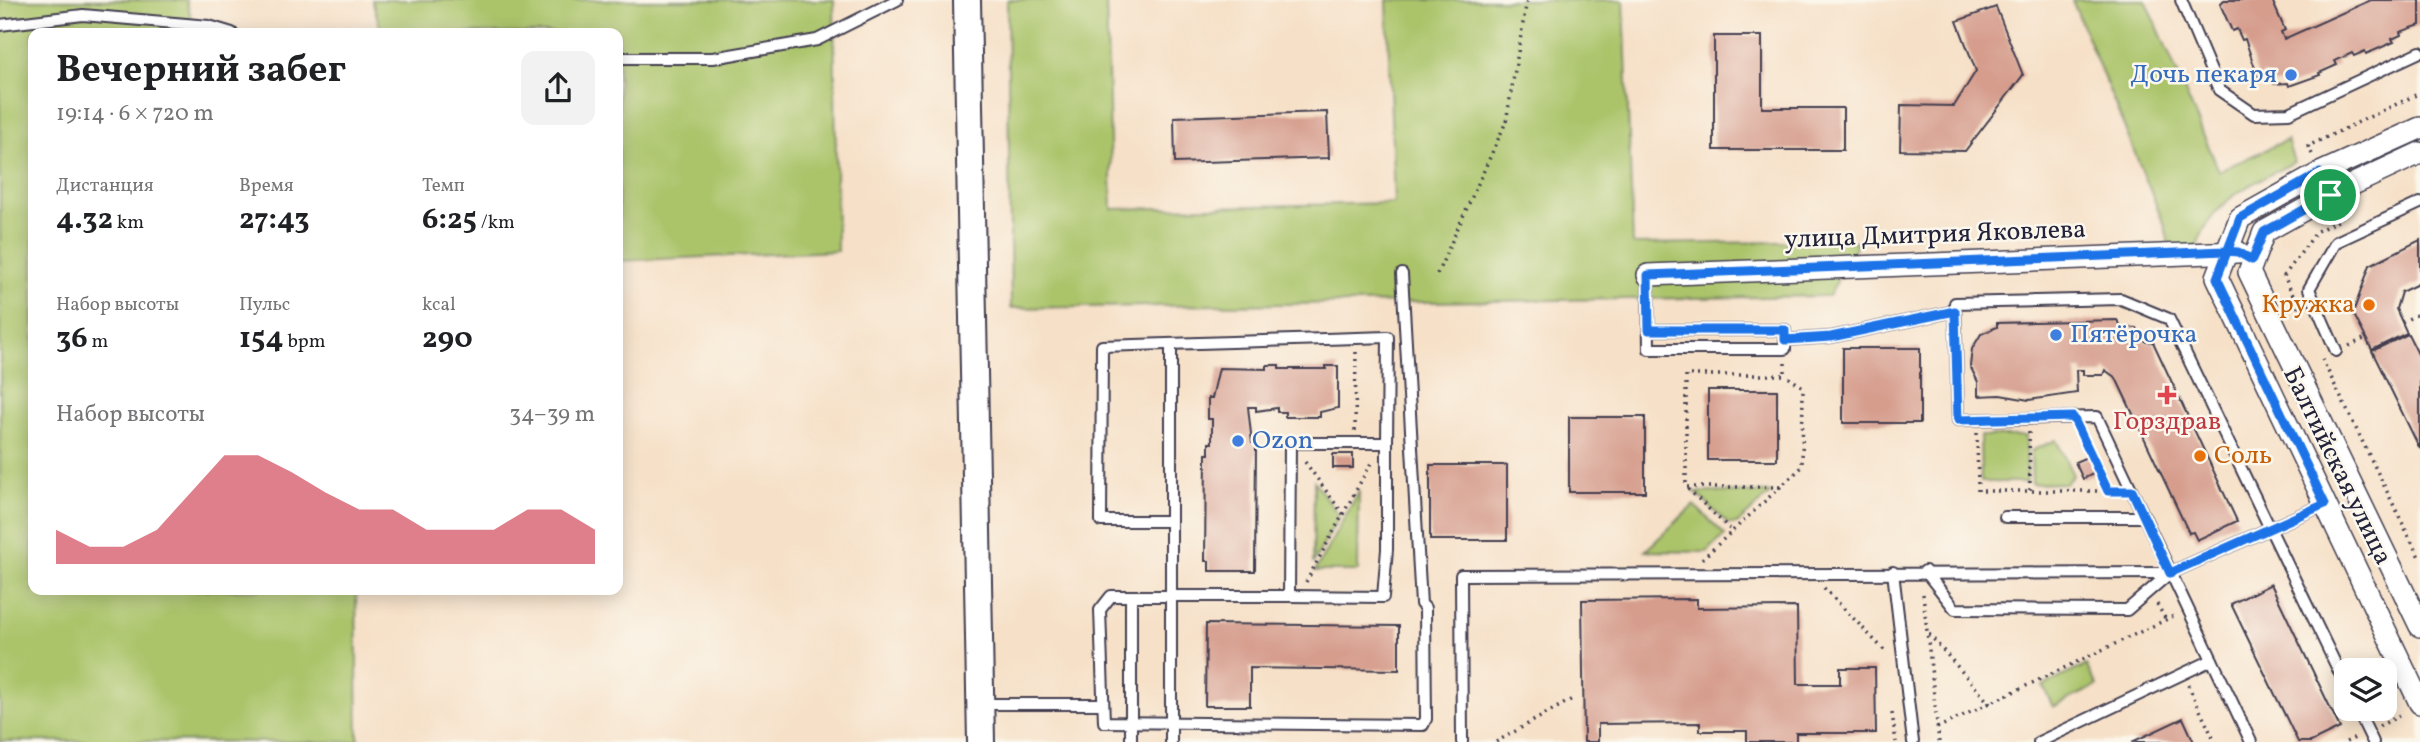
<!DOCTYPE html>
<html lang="ru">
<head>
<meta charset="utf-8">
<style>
	body { margin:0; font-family:Vollkorn,serif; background:#f2f2f2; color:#202124; height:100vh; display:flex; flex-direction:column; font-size:26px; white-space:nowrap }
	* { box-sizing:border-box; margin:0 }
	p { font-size:23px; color:#757577 }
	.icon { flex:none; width:38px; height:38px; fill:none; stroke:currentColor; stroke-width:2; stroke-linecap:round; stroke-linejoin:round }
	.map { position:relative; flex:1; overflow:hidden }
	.drawer { position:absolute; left:28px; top:28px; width:595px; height:567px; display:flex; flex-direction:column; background:#fff; border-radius:14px; box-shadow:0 4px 18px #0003 }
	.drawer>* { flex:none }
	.fabs { position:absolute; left:2334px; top:658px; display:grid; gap:14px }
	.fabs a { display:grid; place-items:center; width:63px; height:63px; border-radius:14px; background:#fff; box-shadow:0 4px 18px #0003; font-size:35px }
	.pin { position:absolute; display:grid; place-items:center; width:60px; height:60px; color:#fff; margin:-30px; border:4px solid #fff; border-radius:50%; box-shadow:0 2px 7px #0007 }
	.round { display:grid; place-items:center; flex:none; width:74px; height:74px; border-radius:14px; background:#f2f2f2 }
	.headline { display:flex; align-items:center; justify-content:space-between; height:119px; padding:0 28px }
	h1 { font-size:38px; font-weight:700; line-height:52px }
	.stats { display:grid; grid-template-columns:repeat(3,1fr); gap:10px; height:119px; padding:7px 28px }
	.stats div { display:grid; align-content:center }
	.stats b { font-size:30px; font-weight:700 }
	.stats small { font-size:19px; font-weight:400 }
	.stats p { font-size:19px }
	.chart { height:196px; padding:14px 28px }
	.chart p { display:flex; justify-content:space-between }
	.chart svg { width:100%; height:126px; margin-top:7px; fill:#d1495b; opacity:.7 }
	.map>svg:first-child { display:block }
</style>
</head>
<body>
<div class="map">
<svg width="2420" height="742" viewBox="0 0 2420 742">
	<rect width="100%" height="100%" fill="#fbf7ec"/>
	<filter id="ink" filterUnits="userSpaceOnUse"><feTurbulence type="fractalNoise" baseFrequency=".0143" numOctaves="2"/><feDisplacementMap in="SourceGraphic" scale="14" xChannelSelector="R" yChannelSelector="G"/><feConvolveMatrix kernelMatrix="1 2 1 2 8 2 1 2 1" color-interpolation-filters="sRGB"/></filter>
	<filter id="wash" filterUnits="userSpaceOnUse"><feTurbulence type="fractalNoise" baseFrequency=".00686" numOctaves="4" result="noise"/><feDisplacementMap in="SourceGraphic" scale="28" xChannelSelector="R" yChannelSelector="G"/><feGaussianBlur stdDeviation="1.57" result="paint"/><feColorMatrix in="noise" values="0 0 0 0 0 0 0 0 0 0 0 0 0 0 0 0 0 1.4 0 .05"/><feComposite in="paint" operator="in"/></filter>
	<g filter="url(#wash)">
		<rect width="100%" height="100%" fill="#f6e0c7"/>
		<!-- green -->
		<g fill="#abc46a" stroke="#667352" stroke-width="2">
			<polygon points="0,0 186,0 196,33 33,33 33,590 356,590 358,742 0,741"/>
			<polygon points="372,0 834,0 837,251 618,261 618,33 382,33"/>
			<polygon points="1007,0 1106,0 1112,209 1394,203 1387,0 1624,0 1633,244 1859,241 1829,296 1011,308"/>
			<path d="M2072 0H2146L2219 171 2287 140 2294 162C2244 188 2205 202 2193 262L2174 268 2165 226Z"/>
			<polygon points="1980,436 2026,436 2027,482 1981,482"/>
			<polygon points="2056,440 2073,475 2066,483 2032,484 2031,451"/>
			<polygon points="1314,481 1339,516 1313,564"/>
			<polygon points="1359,491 1358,571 1315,571"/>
			<polygon points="1695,492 1771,493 1737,524 1728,524"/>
			<polygon points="1694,505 1725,535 1707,552 1645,551"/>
			<polygon points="2086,665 2097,686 2053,707 2043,686"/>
		</g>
		<g id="blocks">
			<!-- building -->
			<g fill="#d69d8d">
				<polygon points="2224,0 2272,0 2285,30 2281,32 2284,39 2371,0 2420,0 2420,25 2400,32 2401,35 2392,39 2394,42 2366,54 2365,51 2354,56 2352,53 2335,61 2337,65 2319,73 2320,75 2289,86 2288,83 2274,84 2265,74 2258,77 2245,39 2242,40 2237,29 2232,31 2220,4"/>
				<polygon points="1996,7 2023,75 1965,151 1900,150 1901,105 1954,106 1976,71 1957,21"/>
				<polygon points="1714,36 1762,36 1762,108 1843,108 1843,150 1714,150"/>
				<polygon points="1327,112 1329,158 1175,163 1174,117"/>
				<polygon points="2420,240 2420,283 2401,292 2396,309 2407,333 2372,350 2353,313 2370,265"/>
				<polygon points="2117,320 2122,327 2137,328 2146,342 2153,342 2237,521 2197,540 2193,532 2189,533 2116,378 2105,370 2103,375 2083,375 2083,370 2076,370 2077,393 2029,400 2000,395 1978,396 1978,382 1970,366 1972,349 1981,334 1997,327 1997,323"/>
				<polygon points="2408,334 2420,358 2420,449 2372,351"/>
				<rect x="1843" y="348" width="77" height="75"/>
				<polygon points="1267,365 1279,365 1279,369 1326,369 1326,366 1338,366 1338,408 1320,412 1320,417 1285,417 1285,412 1277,412 1277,408 1256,411 1256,407 1248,407 1252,443 1256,443 1255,571 1209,571 1209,561 1205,561 1206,454 1209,454 1209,443 1212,443 1212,419 1208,419 1208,398 1212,398 1219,368 1267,369"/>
				<rect x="1708" y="390" width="69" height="70"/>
				<rect x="1569" y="417" width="76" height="75"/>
				<rect x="1333" y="454" width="20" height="14"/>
				<polygon points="2089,456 2097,472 2083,479 2075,462"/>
				<rect x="1430" y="465" width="77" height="75"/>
				<polygon points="2271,584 2340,728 2311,742 2298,742 2231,604"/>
				<polygon points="1697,599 1697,608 1797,607 1798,684 1840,684 1840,668 1875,668 1876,733 1796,733 1796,742 1747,742 1747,731 1700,731 1700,723 1598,724 1598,742 1584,742 1582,600"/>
				<polygon points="1206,624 1399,626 1399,670 1250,668 1250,706 1205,706"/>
				<polygon points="2183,718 2194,742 2132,742"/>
			</g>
		</g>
	</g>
	<g filter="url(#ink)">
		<use href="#blocks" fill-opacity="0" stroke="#423e50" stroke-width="2"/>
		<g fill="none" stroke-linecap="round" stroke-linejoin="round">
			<!-- service casing -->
			<g stroke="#423e50" stroke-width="14">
				<g id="service">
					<polyline points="2181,0 2219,90 2254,114 2289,113 2420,52"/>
					<polyline points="0,25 83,15 209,26 232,33"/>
					<polyline points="618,58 713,58 817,40 897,0"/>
					<polyline points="1648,275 1649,349 1785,349 1785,330 1649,330"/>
					<polyline points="1785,340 1831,337 1955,311"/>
					<polyline points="1171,344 1171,742"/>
					<polyline points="2336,351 2309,289 2336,242 2420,203"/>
					<polyline points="2005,517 2144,517"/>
					<polyline points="1170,521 1101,521 1102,346 1388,337 1387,443 1290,443 1289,596 1111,596 1100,610 1104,722 1423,725 1426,719 1425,608 1421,604 1402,274"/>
					<polyline points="1925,571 1955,609 2127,610 2170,573 2325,504"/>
					<polyline points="1893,572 1913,742"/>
					<polyline points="1289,596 1383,597 1387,549 1387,443"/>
					<polyline points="980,704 1103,704"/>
					<polyline points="2357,709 2373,742"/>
					<polyline points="1131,742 1131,596"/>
					<polyline points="1462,742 1461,575 2170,573"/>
					<polyline points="2039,742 2212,660"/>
					<polyline points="2251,742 2097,417 1958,420 1955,303 2121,299 2169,319 2347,688"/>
				</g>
			</g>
			<!-- minor casing -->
			<g stroke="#423e50" stroke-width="24">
				<g id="minor">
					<polyline points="2420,128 2320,173 2240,218 2217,277 2420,703"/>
					<polyline points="2420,153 2330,195 2264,232 2249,272 2420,626"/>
					<polyline points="1648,275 2238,252"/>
				</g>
			</g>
			<!-- tertiary casing -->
			<g stroke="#423e50" stroke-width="30">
				<polyline id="tertiary" points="967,0 981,742"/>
			</g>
			<!-- path -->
			<g stroke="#423e50" stroke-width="3.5" stroke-dasharray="2 5" stroke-linecap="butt">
				<polyline points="2312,154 2308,146 2420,93"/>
				<polyline points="1437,274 1506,122 1527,0"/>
				<polyline points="2302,314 2284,276 2317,231 2340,220 2338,213"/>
				<polyline points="2402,322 2420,313"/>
				<polyline points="2349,346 2366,338"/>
				<polyline points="2322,359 2420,559"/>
				<polyline points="1355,431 1356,351"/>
				<polyline points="2029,432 2030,490"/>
				<polyline points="2080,432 2108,491"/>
				<polyline points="1977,433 1978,491 2116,491"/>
				<polyline points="1305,462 1343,514"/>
				<polyline points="1780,487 1686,487 1686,375 1785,375 1785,361"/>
				<polyline points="1688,489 1733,532"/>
				<polyline points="1702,559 1802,467 1803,387 1785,375"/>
				<polyline points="1306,582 1371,463"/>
				<polyline points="1824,588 1886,652"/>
				<polyline points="1923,594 1939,742"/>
				<polyline points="2157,604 2166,620"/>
				<polyline points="1929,634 1990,704"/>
				<polyline points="2188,685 2215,742"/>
				<polyline points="1892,713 1896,742"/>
				<polyline points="2379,726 2399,716"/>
				<polyline points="1937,728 2176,615"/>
				<polyline points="1496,742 1574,698"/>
				<polyline points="2346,742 2357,737"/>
			</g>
			<!-- service -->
			<use href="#service" stroke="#fff" stroke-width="10"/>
			<!-- minor -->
			<use href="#minor" stroke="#fff" stroke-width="21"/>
			<!-- tertiary -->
			<use href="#tertiary" stroke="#fff" stroke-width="26"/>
		</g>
	</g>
	<g fill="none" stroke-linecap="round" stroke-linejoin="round" filter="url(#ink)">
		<!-- route casing -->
		<g stroke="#fff" stroke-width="14">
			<polyline id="route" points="2330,195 2264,232 2252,260 2238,252 2225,251 1648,275 1649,330 1785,330 1785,340 1831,337 1955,311 1958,420 2073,417 2108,491 2132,491 2170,573 2325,504 2217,278 2240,218 2320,173 2330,195"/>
		</g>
		<!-- route -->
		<use href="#route" stroke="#1a73e8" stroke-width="9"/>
	</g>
	<!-- markers -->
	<g fill="#3f7fe0" stroke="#fbf7ec" stroke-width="2.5">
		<circle cx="2291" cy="75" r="7"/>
		<circle cx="2056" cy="335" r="7"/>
		<circle cx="1238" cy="441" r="7"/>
	</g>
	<g fill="#e8710a" stroke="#fbf7ec" stroke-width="2.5">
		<circle cx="2369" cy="305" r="7"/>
		<circle cx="2200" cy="456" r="7"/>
	</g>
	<path fill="#e0444e" stroke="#fbf7ec" stroke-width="2.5" d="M2163.5 384.5h7v7h7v7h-7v7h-7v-7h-7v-7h7z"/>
	<g text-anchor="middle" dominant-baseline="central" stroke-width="5" stroke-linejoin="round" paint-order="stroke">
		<!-- shop labels -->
		<g font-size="26" fill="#366cbe" stroke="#fbf7ec" text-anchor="start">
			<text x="2277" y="75" text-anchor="end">Дочь пекаря</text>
			<text x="2070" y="335">Пятёрочка</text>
			<text x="1252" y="441">Ozon</text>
		</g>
		<!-- street labels -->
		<g font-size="26" fill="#22223b" stroke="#fbf7ec">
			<text transform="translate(1935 235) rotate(-2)">улица Дмитрия Яковлева</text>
			<text transform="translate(2337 466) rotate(64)">Балтийская улица</text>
		</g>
		<!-- food labels -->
		<g font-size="26" fill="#c56008" stroke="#fbf7ec" text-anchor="end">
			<text x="2355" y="305">Кружка</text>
			<text x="2214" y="456" text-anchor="start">Соль</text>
		</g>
		<!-- health labels -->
		<g font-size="26" fill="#be3a42" stroke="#fbf7ec">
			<text x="2167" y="422">Горздрав</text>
		</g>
	</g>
</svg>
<div class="fabs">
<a><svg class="icon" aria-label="layers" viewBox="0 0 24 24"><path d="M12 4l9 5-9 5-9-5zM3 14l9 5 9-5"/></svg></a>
</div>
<div class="pin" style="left:2330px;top:195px;background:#1e9e55"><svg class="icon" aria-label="arrive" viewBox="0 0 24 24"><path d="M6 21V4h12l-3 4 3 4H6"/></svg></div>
<section class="drawer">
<div class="headline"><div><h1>Вечерний забег</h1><p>19:14 · 6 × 720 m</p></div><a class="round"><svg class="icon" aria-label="share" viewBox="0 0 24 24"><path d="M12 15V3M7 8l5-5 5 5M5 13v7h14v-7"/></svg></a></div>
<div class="stats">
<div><p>Дистанция</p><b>4.32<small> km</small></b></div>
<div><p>Время</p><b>27:43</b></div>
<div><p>Темп</p><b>6:25<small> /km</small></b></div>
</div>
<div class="stats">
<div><p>Набор высоты</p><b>36<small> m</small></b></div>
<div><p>Пульс</p><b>154<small> bpm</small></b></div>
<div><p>kcal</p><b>290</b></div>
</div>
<div class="chart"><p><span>Набор высоты</span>34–39 m</p>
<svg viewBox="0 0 160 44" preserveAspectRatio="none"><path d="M0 44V32L10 38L20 38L30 32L40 19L50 6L60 6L70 12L80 19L90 25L100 25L110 32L120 32L130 32L140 25L150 25L160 32V44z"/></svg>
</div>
</section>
</div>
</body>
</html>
